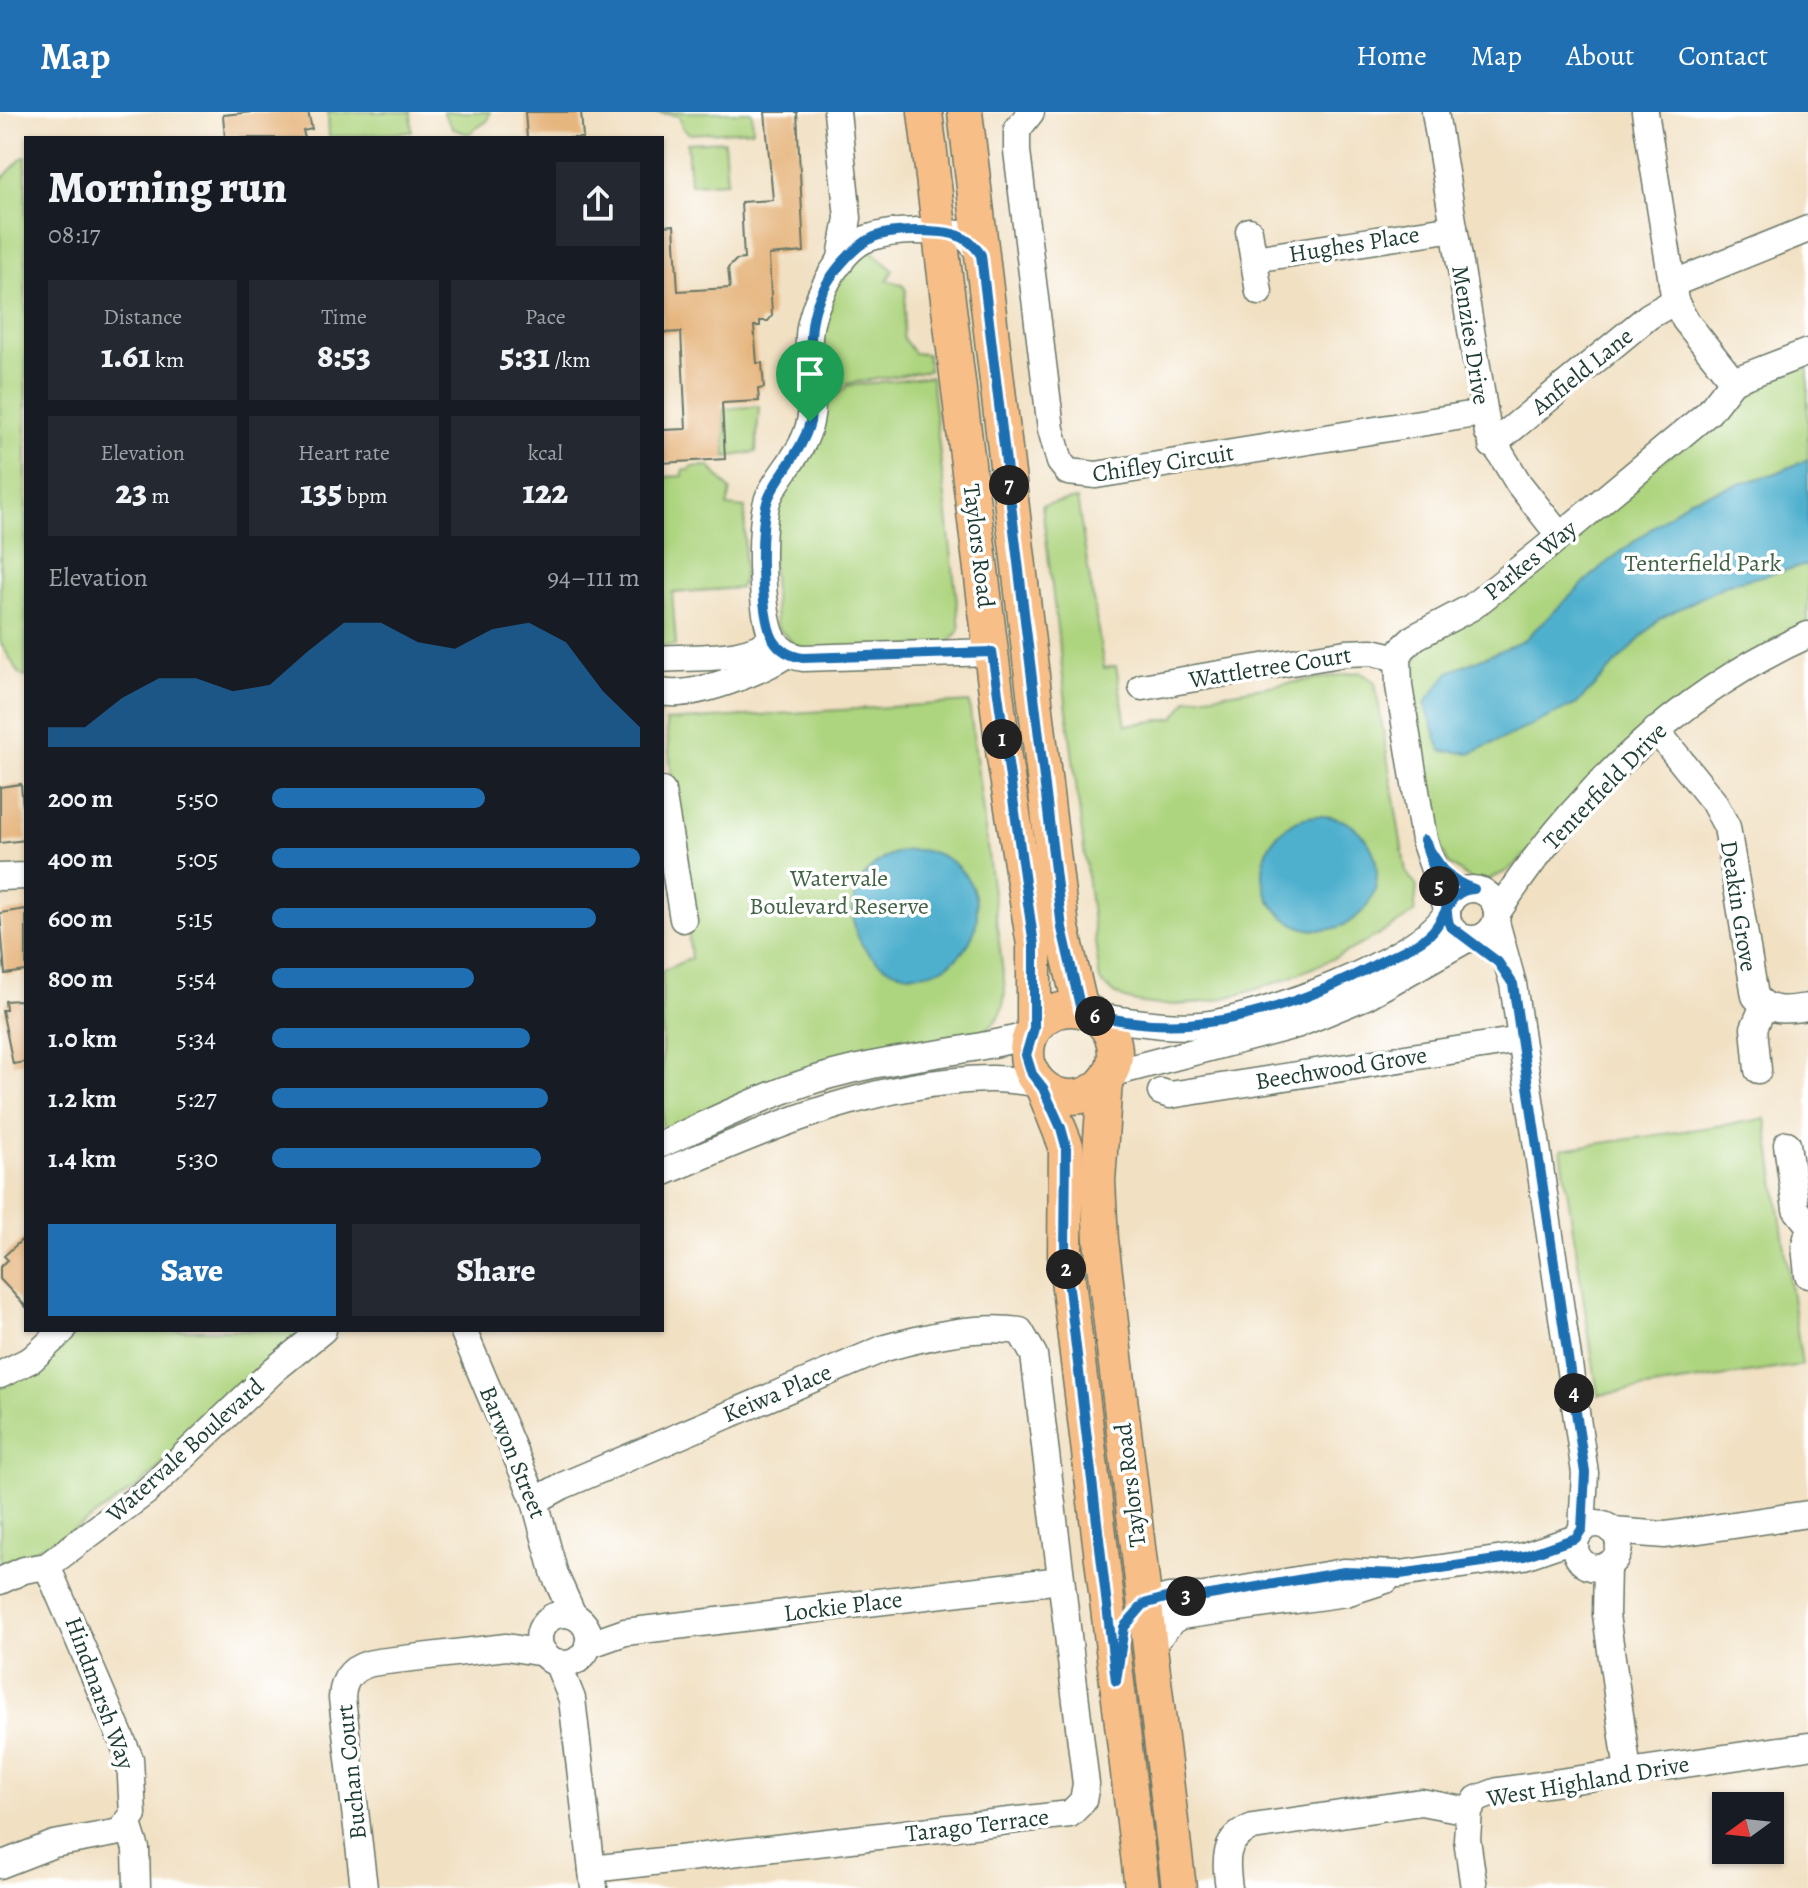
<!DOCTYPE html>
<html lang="en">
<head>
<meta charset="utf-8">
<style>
	body { margin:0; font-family:Alegreya,serif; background:#242831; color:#f1f3f6; height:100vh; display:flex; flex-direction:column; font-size:30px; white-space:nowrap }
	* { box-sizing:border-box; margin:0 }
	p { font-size:26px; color:#9ea1a6 }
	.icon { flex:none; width:44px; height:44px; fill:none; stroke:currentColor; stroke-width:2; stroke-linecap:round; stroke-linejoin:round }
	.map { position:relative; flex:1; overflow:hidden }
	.side { position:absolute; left:24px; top:24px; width:640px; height:1196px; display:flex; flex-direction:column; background:#171b24; border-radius:0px; box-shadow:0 2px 6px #0004 }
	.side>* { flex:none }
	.needle { width:52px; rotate:255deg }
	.tools { position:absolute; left:1712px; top:1680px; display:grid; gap:16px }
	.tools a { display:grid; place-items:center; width:72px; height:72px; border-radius:0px; background:#171b24; box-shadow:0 2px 6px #0004; font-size:40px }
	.pin { position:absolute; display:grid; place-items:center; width:68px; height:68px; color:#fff; margin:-82px -34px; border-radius:50% 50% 50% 0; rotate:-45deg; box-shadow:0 0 8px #0007 }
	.pin .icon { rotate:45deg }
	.km { position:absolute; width:40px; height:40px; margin:-20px; border-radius:50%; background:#222; color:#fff; font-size:22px; line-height:40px; text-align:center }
	.round { display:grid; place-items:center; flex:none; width:84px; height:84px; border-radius:0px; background:#242831 }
	.head { display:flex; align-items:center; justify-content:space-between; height:136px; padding:0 24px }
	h1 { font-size:44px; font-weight:800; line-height:60px }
	.metrics { display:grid; grid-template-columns:repeat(3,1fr); gap:12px; height:136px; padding:8px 24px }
	.metrics div { display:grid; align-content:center; border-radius:0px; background:#242831; text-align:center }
	.metrics b { font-size:34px; font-weight:800 }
	.metrics small { font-size:22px; font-weight:400 }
	.metrics p { font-size:22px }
	.chart { height:224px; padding:16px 24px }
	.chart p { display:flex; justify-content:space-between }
	.chart svg { width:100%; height:144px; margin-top:8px; fill:#1f6fb2; opacity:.7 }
	.button { display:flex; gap:16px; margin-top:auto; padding:16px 24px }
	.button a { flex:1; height:92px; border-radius:0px; background:#1f6fb2; color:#fff; font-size:32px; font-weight:800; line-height:92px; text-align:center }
	.button a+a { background:#242831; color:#f1f3f6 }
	ul { padding:0 24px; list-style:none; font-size:26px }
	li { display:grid; grid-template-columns:128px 96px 1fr; align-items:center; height:60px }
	li i { height:20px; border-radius:10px; background:#1f6fb2 }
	header { display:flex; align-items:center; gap:48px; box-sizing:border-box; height:112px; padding:0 40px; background:#1f6fb2; color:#fff }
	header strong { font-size:38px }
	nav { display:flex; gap:44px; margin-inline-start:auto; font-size:28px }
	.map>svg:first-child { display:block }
</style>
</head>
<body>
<header>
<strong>Map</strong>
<nav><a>Home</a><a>Map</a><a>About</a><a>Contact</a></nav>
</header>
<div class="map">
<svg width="1808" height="1776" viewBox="0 0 1808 1776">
	<rect width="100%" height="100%" fill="#fff"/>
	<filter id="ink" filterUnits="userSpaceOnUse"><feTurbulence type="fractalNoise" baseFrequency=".0125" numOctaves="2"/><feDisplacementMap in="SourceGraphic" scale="16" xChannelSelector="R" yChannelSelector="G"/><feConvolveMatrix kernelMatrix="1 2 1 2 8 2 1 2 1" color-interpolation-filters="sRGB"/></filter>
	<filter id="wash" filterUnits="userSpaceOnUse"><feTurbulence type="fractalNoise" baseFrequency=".006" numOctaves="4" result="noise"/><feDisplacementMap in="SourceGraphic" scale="32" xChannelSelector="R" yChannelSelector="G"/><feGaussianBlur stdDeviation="1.8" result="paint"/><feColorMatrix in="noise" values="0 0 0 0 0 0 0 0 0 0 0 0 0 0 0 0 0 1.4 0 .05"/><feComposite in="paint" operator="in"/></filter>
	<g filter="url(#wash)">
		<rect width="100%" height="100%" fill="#f1e0c2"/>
		<!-- green -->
		<g fill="#add47e" stroke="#668859" stroke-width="2">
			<polygon points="328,0 411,0 412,20 329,25"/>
			<polygon points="443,0 490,0 487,9 468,22 453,17"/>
			<polygon points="653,0 752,0 753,18 690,22 683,17 679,4"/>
			<polygon points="724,29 727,70 690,72 687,31"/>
			<polygon points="26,45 26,565 20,563 0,530 0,69 22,46"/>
			<polygon points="869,137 893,158 887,169 902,172 906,178 903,226 914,241 927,242 929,259 844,272 830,291 821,294 820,218 831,195 833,178"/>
			<polygon points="1808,254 1808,514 1775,528 1507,759 1484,770 1474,770 1449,752 1441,737 1412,569 1416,548 1422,536 1721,303 1749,276"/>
			<polygon points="931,264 960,517 948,532 802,540 776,514 770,416 776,391 821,298 847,274"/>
			<polygon points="759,294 756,340 726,345 724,297"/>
			<polygon points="709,354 731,379 727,394 745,396 744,465 740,476 672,481 676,533 662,534 662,391 667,390 665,365 683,364 683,358 690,358 690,355"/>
			<path d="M1077 387 1104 556 1116 554 1126 613 1174 606 1188 587 1360 560 1375 570 1406 760 1417 775 1414 801C1343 847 1210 913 1125 887 1116 884 1107 875 1100 869L1042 393Z"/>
			<path d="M969 590 1005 877C1005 904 993 917 968 927L662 1027V859L691 846 666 609Z"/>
			<polygon points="1766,1007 1802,1253 1598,1283 1561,1037"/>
			<polygon points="77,1218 306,1218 139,1374 66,1423 0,1454 0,1270 43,1253"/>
		</g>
		<!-- water -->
		<g fill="#4fb0ce" stroke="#377681" stroke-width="2">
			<polygon points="1808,347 1808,453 1728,472 1659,507 1577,592 1472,641 1441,639 1425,591 1449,560 1523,529 1601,455 1690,387 1776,361"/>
			<circle cx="1320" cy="761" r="57"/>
			<circle cx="915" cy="800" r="62"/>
		</g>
		<g id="blocks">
			<!-- building -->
			<g fill="#e6b67f">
				<polygon points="253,0 308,0 312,17 303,19 305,26 225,26 223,3"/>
				<polygon points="525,0 581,0 583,26 527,26"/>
				<polygon points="765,0 797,0 804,140 769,143 772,204 768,209 760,209 760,214 754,214 757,251 762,251 764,276 758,277 759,289 722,291 725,347 662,351 662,318 686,317 681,220 662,221 662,114 674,113 678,179 730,176 728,156 736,148 744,147 741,90 773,88"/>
				<polygon points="21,672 26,728 0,731 0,675"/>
				<polygon points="26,797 26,859 5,862 0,801"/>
				<polygon points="20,888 22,899 26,898 26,950 13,952 2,898 6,898 5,889"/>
				<polygon points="26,1124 26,1195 0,1167 0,1155 8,1148 4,1144"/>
			</g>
		</g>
	</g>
	<g filter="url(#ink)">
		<use href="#blocks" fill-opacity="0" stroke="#687666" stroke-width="2"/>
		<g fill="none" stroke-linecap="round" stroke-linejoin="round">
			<!-- minor casing -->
			<g stroke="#687666" stroke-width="29">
				<g id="minor">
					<polyline points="837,0 848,106 840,151"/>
					<polyline points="1031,0 1017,18 1017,39 1051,317 1060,350 1068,360 1096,363 1482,301"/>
					<polyline points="1435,0 1488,321 1519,372 1560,424"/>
					<polyline points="1645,0 1675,189 1685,208 1733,269"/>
					<polyline points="1249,119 1259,180"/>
					<path d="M981 143 969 128 960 122C930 119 898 116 869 126 839 135 810 195 809 225 807 254 816 282 810 310 804 340 782 357 769 384 758 408 760 504 774 528 781 539 790 544 803 546L992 540"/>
					<polyline points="1254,147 1454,116"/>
					<polyline points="1672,172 1808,117"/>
					<polyline points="1492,333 1649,204 1675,189"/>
					<path d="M662 547C696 544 748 550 773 526"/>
					<polyline points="1142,575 1346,541 1372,540 1398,546"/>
					<path d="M662 580C693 587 762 559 787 542"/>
					<path d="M1656 618 1713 689 1727 715 1755 884C1769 902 1788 898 1808 895"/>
					<polyline points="662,679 683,807"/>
					<polyline points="0,765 26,764"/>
					<circle cx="1472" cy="802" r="25"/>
					<polyline points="1447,796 1424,728 1399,574 1398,546 1402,537 1415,525 1472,495 1542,439 1709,300 1733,269 1808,240"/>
					<path d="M1497 801C1573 683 1679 581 1808 523"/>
					<polyline points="1496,810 1513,872 1585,1361 1582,1417"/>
					<path d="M1097 905C1131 909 1166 916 1201 913 1255 908 1422 849 1447 800"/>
					<polyline points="1758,958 1754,916 1764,893"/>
					<polyline points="1110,962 1296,913 1366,884 1467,827"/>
					<polyline points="1161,980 1170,983 1520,928"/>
					<path d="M662 1032C723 1004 784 973 850 958 910 943 971 940 1030 923"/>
					<polyline points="1787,1032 1796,1097 1808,1112"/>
					<path d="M662 1061C770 1016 869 970 989 967 1005 966 1021 970 1038 971"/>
					<polyline points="1808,1122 1805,1134 1808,1163"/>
					<polyline points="463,1218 535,1389 555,1463 573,1503"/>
					<polyline points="0,1263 32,1247 63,1218"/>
					<path d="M535 1389 562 1374 885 1236C928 1224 976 1213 1020 1219L1034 1243 1086 1672 1083 1689 1070 1702 592 1757"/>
					<circle cx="1597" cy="1434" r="22"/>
					<polyline points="1613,1419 1665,1423 1808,1402"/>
					<polyline points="1607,1453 1606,1503 1628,1660"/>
					<polyline points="0,1469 24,1458 47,1454 147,1379 275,1257 323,1218"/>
					<polyline points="1144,1492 1169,1485 1204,1484 1344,1460 1400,1462 1524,1444 1576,1426"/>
					<circle cx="564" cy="1527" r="25"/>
					<polyline points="588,1533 625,1520 1061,1468"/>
					<polyline points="1150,1535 1172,1509 1181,1504 1346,1481 1386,1468"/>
					<polyline points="557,1550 572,1587 594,1776"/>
					<polyline points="1469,1699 1467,1727 1474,1776"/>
					<polyline points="128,1712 136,1737 137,1776"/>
					<polyline points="0,1753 54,1732 120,1720 133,1703 130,1647 47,1454"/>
					<path d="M364 1776 342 1586C343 1563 356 1553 378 1550L506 1535 544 1541"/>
					<path d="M1229 1776C1225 1748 1223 1726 1253 1715L1421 1690 1469 1699 1477 1687 1498 1679 1808 1634"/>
				</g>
			</g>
			<!-- major casing -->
			<g stroke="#687666" stroke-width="37">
				<g id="major">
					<polyline points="925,0 1004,646 1034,833 1034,916"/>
					<polyline points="965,0 1062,816 1081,898"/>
					<circle cx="1071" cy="941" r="44"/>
					<polyline points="1105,969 1098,1069 1101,1128 1179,1776"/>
					<polyline points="1043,976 1066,1034 1065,1143 1142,1776"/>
				</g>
			</g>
			<!-- minor -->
			<use href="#minor" stroke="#fff" stroke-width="26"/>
			<!-- major -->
			<use href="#major" stroke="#f7be88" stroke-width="34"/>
		</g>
	</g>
	<g fill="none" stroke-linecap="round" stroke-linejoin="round" filter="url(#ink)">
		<!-- route casing -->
		<g stroke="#fff" stroke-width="16">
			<path id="route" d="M810 310C802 340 781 358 769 385 758 410 760 503 773 527 780 539 790 544 803 546L992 540 1034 833V916L1026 943 1032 962 1043 976 1061 1016 1066 1034 1065 1143 1116 1569 1124 1515 1144 1492 1169 1485 1204 1484 1344 1460 1400 1462 1524 1444 1576 1426 1582 1417 1585 1361 1513 872 1498 850 1450 814C1446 806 1448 798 1445 790L1424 728C1436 750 1449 770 1474 777 1446 778 1448 806 1430 822 1417 834 1397 841 1382 849 1291 899 1183 933 1081 898L1062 816 981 143C966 119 943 119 916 119 880 119 865 124 841 152 794 207 818 246 810 310"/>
		</g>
		<!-- route -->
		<use href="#route" stroke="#1f6fb2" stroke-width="10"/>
	</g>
	<g text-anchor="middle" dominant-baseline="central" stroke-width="7" stroke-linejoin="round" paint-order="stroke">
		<!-- street labels -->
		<g font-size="24" fill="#1f3d34" stroke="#fff">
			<text transform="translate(1354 132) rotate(-9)">Hughes Place</text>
			<text transform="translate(1471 223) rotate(81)">Menzies Drive</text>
			<text transform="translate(1582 259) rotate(-39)">Anfield Lane</text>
			<text transform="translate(1163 351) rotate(-9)">Chifley Circuit</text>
			<text transform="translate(979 434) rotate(83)">Taylors Road</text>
			<text transform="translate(1530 448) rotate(-39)">Parkes Way</text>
			<text transform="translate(1270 555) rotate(-9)">Wattletree Court</text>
			<text transform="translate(1605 674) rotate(-46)">Tenterfield Drive</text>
			<text transform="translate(1739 794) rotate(81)">Deakin Grove</text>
			<text transform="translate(1341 956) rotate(-9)">Beechwood Grove</text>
			<text transform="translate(777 1281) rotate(-23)">Keiwa Place</text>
			<text transform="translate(185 1338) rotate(-42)">Watervale Boulevard</text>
			<text transform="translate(513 1340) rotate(68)">Barwon Street</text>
			<text transform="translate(1130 1373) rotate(-97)">Taylors Road</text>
			<text transform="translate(843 1494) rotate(-7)">Lockie Place</text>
			<text transform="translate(100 1581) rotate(70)">Hindmarsh Way</text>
			<text transform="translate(351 1660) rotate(-96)">Buchan Court</text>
			<text transform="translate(1588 1669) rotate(-10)">West Highland Drive</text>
			<text transform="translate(977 1713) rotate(-7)">Tarago Terrace</text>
		</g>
		<!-- park labels -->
		<g font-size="24" fill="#426346" stroke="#fff">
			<text x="1703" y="451">Tenterfield Park</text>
			<text x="839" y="766">Watervale<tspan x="839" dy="28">Boulevard Reserve</tspan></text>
		</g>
	</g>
</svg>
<div class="tools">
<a><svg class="needle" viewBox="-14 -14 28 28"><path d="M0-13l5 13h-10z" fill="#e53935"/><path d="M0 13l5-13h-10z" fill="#9ea1a6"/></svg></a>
</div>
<div class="pin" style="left:810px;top:310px;background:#1e9e55"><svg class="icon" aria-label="arrive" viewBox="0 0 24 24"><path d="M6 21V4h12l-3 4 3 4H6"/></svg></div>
<b class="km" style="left:1002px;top:627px">1</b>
<b class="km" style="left:1066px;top:1157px">2</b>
<b class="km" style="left:1186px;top:1484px">3</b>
<b class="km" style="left:1574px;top:1281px">4</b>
<b class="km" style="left:1439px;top:774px">5</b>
<b class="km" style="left:1095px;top:904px">6</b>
<b class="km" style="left:1009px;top:373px">7</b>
<section class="side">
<div class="head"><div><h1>Morning run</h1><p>08:17</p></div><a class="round"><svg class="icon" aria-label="share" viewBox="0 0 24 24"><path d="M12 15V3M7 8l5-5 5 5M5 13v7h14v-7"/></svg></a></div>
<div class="metrics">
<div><p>Distance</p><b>1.61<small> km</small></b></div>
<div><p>Time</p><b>8:53</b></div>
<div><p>Pace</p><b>5:31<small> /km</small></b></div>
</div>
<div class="metrics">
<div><p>Elevation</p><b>23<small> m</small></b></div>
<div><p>Heart rate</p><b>135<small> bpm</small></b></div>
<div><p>kcal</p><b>122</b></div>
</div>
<div class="chart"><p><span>Elevation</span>94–111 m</p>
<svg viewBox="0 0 160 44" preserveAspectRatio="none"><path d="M0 44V38L10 38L20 29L30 23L40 23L50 27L60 25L70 15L80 6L90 6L100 12L110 14L120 8L130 6L140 12L150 27L160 38V44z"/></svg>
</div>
<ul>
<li><b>200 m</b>5:50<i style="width:58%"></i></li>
<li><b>400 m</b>5:05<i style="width:100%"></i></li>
<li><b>600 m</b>5:15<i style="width:88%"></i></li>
<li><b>800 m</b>5:54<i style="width:55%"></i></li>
<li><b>1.0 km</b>5:34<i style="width:70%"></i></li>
<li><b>1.2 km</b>5:27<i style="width:75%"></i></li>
<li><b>1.4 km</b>5:30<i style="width:73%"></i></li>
</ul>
<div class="button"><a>Save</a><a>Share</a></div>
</section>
</div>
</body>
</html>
